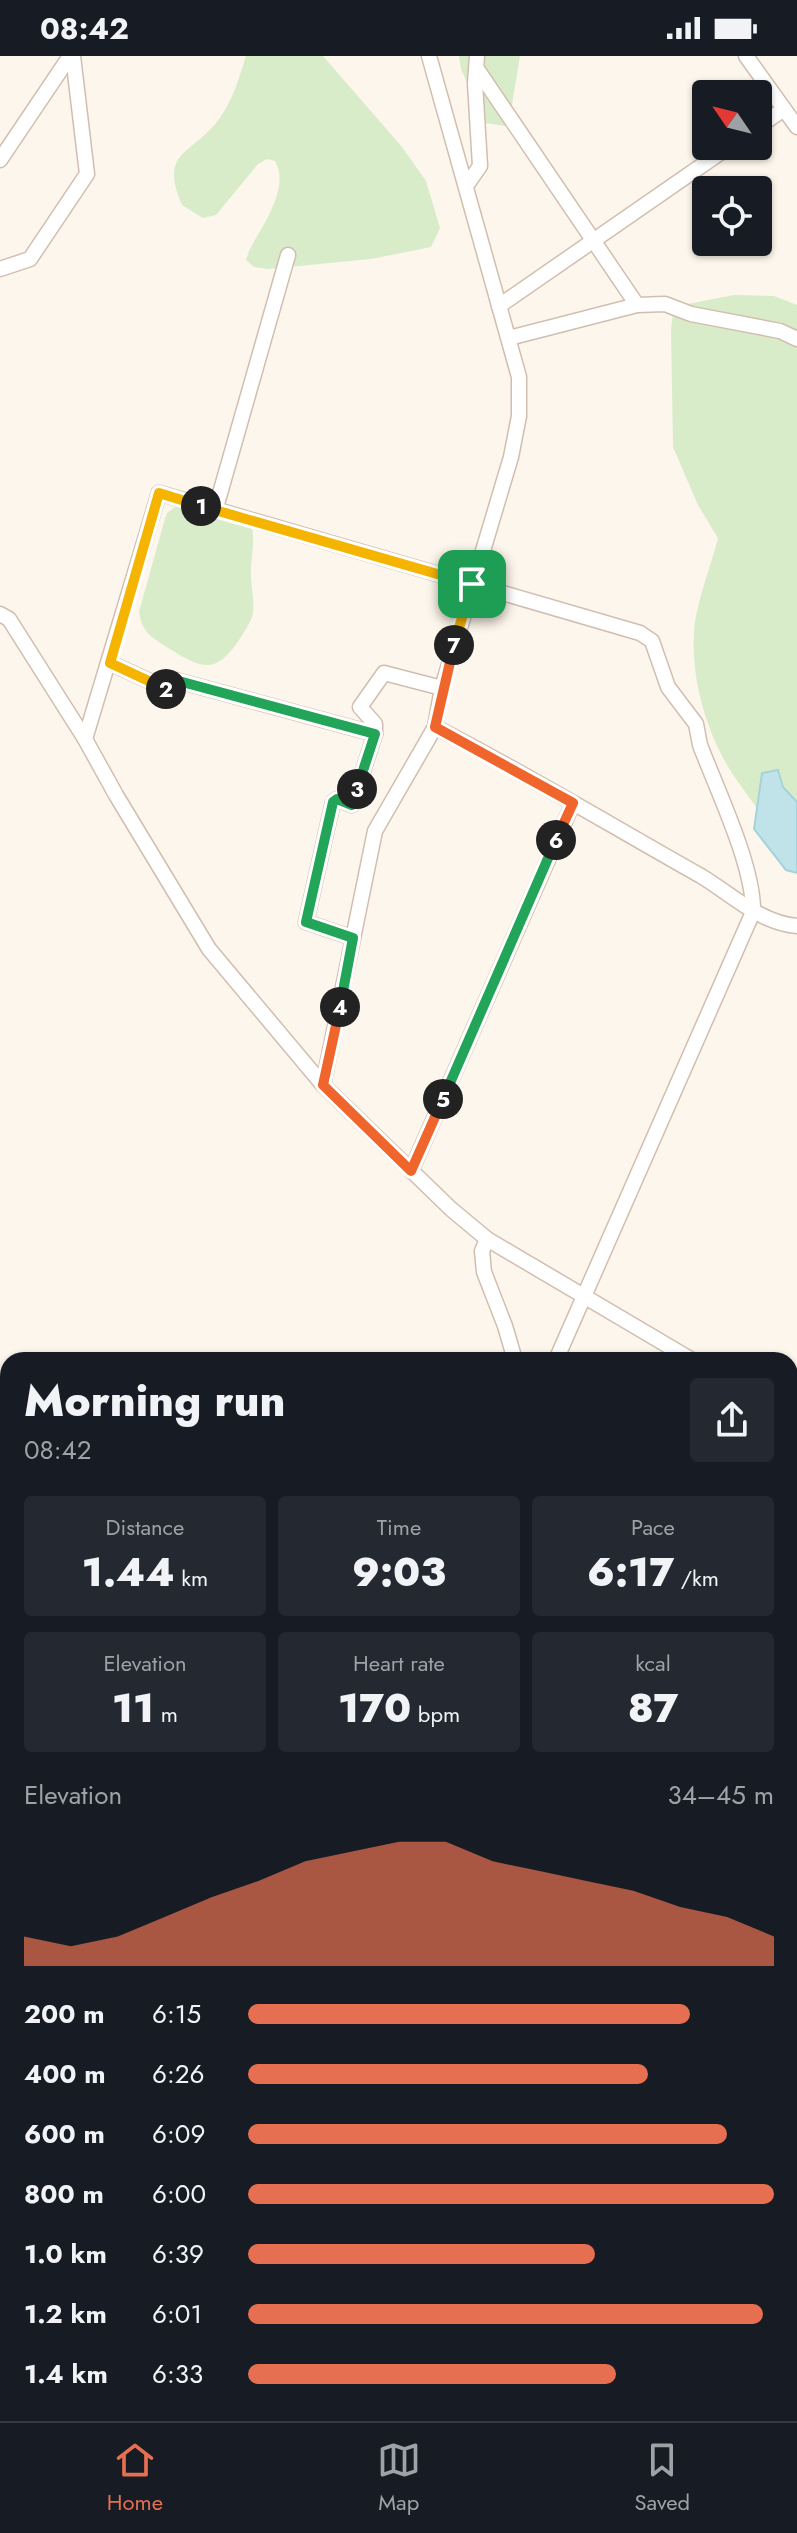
<!DOCTYPE html>
<html lang="en">
<head>
<meta charset="utf-8">
<style>
	body { margin:0; font-family:Jost,sans-serif; background:#242831; color:#f1f3f6; height:100vh; display:flex; flex-direction:column; font-size:30px; white-space:nowrap }
	* { box-sizing:border-box; margin:0 }
	p { font-size:26px; color:#9ea1a6 }
	.icon { flex:none; width:44px; height:44px; fill:none; stroke:currentColor; stroke-width:2; stroke-linecap:round; stroke-linejoin:round }
	.map { position:relative; flex:1; overflow:hidden }
	.panel { position:absolute; left:0px; top:1296px; width:798px; height:1070px; display:flex; flex-direction:column; background:#171b24; border-radius:24px 24px 0 0; box-shadow:0 2px 6px #0004 }
	.panel>* { flex:none }
	.needle { width:52px; rotate:305deg }
	.buttons { position:absolute; left:692px; top:24px; display:grid; gap:16px }
	.buttons a { display:grid; place-items:center; width:80px; height:80px; border-radius:8px; background:#171b24; box-shadow:0 2px 6px #0004; font-size:40px }
	.pin { position:absolute; display:grid; place-items:center; width:68px; height:68px; color:#fff; margin:-34px; border-radius:16px; box-shadow:0 4px 12px #0006 }
	.km { position:absolute; width:40px; height:40px; margin:-20px; border-radius:50%; background:#222; color:#fff; font-size:22px; line-height:40px; text-align:center }
	.round { display:grid; place-items:center; flex:none; width:84px; height:84px; border-radius:8px; background:#242831 }
	.headline { display:flex; align-items:center; justify-content:space-between; height:136px; padding:0 24px }
	h1 { font-size:44px; font-weight:800; line-height:60px }
	.figures { display:grid; grid-template-columns:repeat(3,1fr); gap:12px; height:136px; padding:8px 24px }
	.figures div { display:grid; align-content:center; border-radius:8px; background:#242831; text-align:center }
	.figures b { font-size:40px; font-weight:800 }
	.figures small { font-size:22px; font-weight:400 }
	.figures p { font-size:22px }
	.chart { height:224px; padding:16px 24px }
	.chart p { display:flex; justify-content:space-between }
	.chart svg { width:100%; height:144px; margin-top:8px; fill:#e76f51; opacity:.7 }
	ul { padding:0 24px; list-style:none; font-size:26px }
	li { display:grid; grid-template-columns:128px 96px 1fr; align-items:center; height:60px }
	li i { height:20px; border-radius:10px; background:#e76f51 }
	.status { display:flex; justify-content:space-between; align-items:center; height:56px; padding:0 40px; background:#171b24; direction:ltr }
	.status svg { height:22px; fill:currentColor }
	.tabs { display:flex; justify-content:space-around; align-items:center; height:112px; border-top:2px solid #363941; background:#171b24; font-size:22px; color:#9ea1a6 }
	.tabs a { display:grid; justify-items:center; gap:4px }
	.tabs .active { color:#e76f51 }
	.map>svg:first-child { display:block }
</style>
</head>
<body>
<div class="status"><b>08:42</b><svg viewBox="0 0 49 12"><path d="M0 12V9h3v3zM5 12V6h3v6zM10 12V3h3v9zM15 12V0h3v12zM26 1h20v11H26zM47 4h2v5h-2z"/></svg></div>
<div class="map">
<svg width="797" height="2365" viewBox="0 0 797 2365">
	<rect width="100%" height="100%" fill="#fdf6ec"/>
	<!-- green -->
	<g fill="#d8ecc9">
		<path d="M246 0H323L402 91 426 125 440 172 431 191 371 203 268 213 254 211 246 204 249 195C261 171 291 132 275 105L267 103 258 108 216 159 203 162 182 149C158 94 193 99 219 63 233 44 239 22 246 0Z"/>
		<polygon points="459,0 520,0 509,67 505,70 485,67 461,13"/>
		<path d="M734 239 774 240 797 249V814C779 779 754 750 732 717 707 678 691 624 694 577 695 550 711 510 718 482L698 449 673 391 671 274 673 257 678 250Z"/>
		<path d="M178 449 250 466C257 484 250 501 251 520 251 532 255 546 253 557 251 567 244 576 239 584 215 620 201 612 168 592 151 581 142 576 139 556L164 466 167 457Z"/>
		<polygon points="797,1372 797,1522 790,1580 790,1384"/>
		<polygon points="201,2358 356,2358 358,2365 197,2365"/>
	</g>
	<!-- water -->
	<polygon fill="#bfe3e8" stroke="#a5d3da" stroke-width="2" points="778,714 783,731 797,746 797,817 786,814 754,773 762,717"/>
	<g fill="none" stroke-linecap="round" stroke-linejoin="round">
		<!-- minor casing -->
		<g stroke="#d1beb0" stroke-width="17">
			<g id="minor">
				<polyline points="746,0 797,71"/>
				<polyline points="477,13 637,249"/>
				<polyline points="758,71 784,53"/>
				<polyline points="0,104 70,0"/>
				<polyline points="466,130 480,110 475,27 477,0"/>
				<polyline points="0,213 30,203 87,118 73,0"/>
				<polyline points="499,250 730,90"/>
				<polyline points="509,282 637,249 665,248 691,258 780,275 797,283"/>
				<polyline points="215,455 288,199"/>
				<polyline points="0,558 9,563 85,683 116,739 209,893 323,1029 451,1153 487,1183 482,1195 484,1216 505,1270 515,1304"/>
				<polyline points="110,607 171,635 175,624 375,678"/>
				<path d="M435 671C525 717 612 770 701 820 731 838 760 867 797 870"/>
				<path d="M85 683 159 437 640 577 652 585 668 631 696 668 700 689C717 734 754 810 753 856L556 1304"/>
				<polyline points="353,882 306,866 333,746 337,743 352,749 375,678 375,668 360,651 384,617 442,632"/>
				<polyline points="323,1029 375,775 435,671 442,632 511,401 519,360 519,321 429,0"/>
				<polyline points="411,1115 573,747"/>
				<polyline points="487,1183 692,1304"/>
				<polyline points="790,1358 797,1361"/>
				<polyline points="790,1478 797,1448"/>
				<polyline points="0,1511 8,1504"/>
				<polyline points="790,1644 797,1646"/>
				<polyline points="790,1760 797,1750"/>
				<polyline points="790,1788 797,1789"/>
				<polyline points="0,2028 8,2033"/>
				<polyline points="0,2179 8,2173"/>
				<polyline points="790,2244 797,2241"/>
				<polyline points="375,2358 387,2365"/>
				<polyline points="461,2365 467,2358"/>
			</g>
		</g>
		<!-- highway casing -->
		<g stroke="#dad1cd" stroke-width="23">
			<g id="highway">
				<polyline points="790,1979 797,1970"/>
				<polyline points="540,2365 541,2358"/>
			</g>
		</g>
		<!-- minor -->
		<use href="#minor" stroke="#fff" stroke-width="14"/>
		<!-- highway -->
		<use href="#highway" stroke="#f7b7a3" stroke-width="20"/>
	</g>
	<g fill="none" stroke-linecap="round" stroke-linejoin="round">
		<!-- split-1 casing -->
		<g stroke="#fff" stroke-width="16">
			<polyline id="split-1" points="201,450 472,528"/>
		</g>
		<!-- split-2 casing -->
		<g stroke="#fff" stroke-width="16">
			<polyline id="split-2" points="166,633 110,607 159,437 201,450"/>
		</g>
		<!-- split-3 casing -->
		<g stroke="#fff" stroke-width="16">
			<polyline id="split-3" points="166,633 171,635 175,624 375,678 357,733"/>
		</g>
		<!-- split-4 casing -->
		<g stroke="#fff" stroke-width="16">
			<polyline id="split-4" points="340,951 353,882 306,866 333,746 337,743 352,749 357,733"/>
		</g>
		<!-- split-5 casing -->
		<g stroke="#fff" stroke-width="16">
			<polyline id="split-5" points="340,951 323,1029 411,1115 443,1043"/>
		</g>
		<!-- split-6 casing -->
		<g stroke="#fff" stroke-width="16">
			<polyline id="split-6" points="443,1043 556,784"/>
		</g>
		<!-- split-7 casing -->
		<g stroke="#fff" stroke-width="16">
			<polyline id="split-7" points="454,589 435,671 573,747 556,784"/>
		</g>
		<!-- split-8 casing -->
		<g stroke="#fff" stroke-width="16">
			<polyline id="split-8" points="454,589 472,528"/>
		</g>
		<!-- split-1 -->
		<use href="#split-1" stroke="#f5b400" stroke-width="10"/>
		<!-- split-2 -->
		<use href="#split-2" stroke="#f5b400" stroke-width="10"/>
		<!-- split-3 -->
		<use href="#split-3" stroke="#22a559" stroke-width="10"/>
		<!-- split-4 -->
		<use href="#split-4" stroke="#22a559" stroke-width="10"/>
		<!-- split-5 -->
		<use href="#split-5" stroke="#f0652b" stroke-width="10"/>
		<!-- split-6 -->
		<use href="#split-6" stroke="#22a559" stroke-width="10"/>
		<!-- split-7 -->
		<use href="#split-7" stroke="#f0652b" stroke-width="10"/>
		<!-- split-8 -->
		<use href="#split-8" stroke="#f5b400" stroke-width="10"/>
	</g>
</svg>
<div class="buttons">
<a><svg class="needle" viewBox="-14 -14 28 28"><path d="M0-13l5 13h-10z" fill="#e53935"/><path d="M0 13l5-13h-10z" fill="#9ea1a6"/></svg></a>
<a><svg class="icon" aria-label="locate" viewBox="0 0 24 24"><circle cx="12" cy="12" r="6"/><path d="M12 2v4M12 18v4M2 12h4M18 12h4"/></svg></a>
</div>
<div class="pin" style="left:472px;top:528px;background:#1e9e55"><svg class="icon" aria-label="arrive" viewBox="0 0 24 24"><path d="M6 21V4h12l-3 4 3 4H6"/></svg></div>
<b class="km" style="left:201px;top:450px">1</b>
<b class="km" style="left:166px;top:633px">2</b>
<b class="km" style="left:357px;top:733px">3</b>
<b class="km" style="left:340px;top:951px">4</b>
<b class="km" style="left:443px;top:1043px">5</b>
<b class="km" style="left:556px;top:784px">6</b>
<b class="km" style="left:454px;top:589px">7</b>
<section class="panel">
<div class="headline"><div><h1>Morning run</h1><p>08:42</p></div><a class="round"><svg class="icon" aria-label="share" viewBox="0 0 24 24"><path d="M12 15V3M7 8l5-5 5 5M5 13v7h14v-7"/></svg></a></div>
<div class="figures">
<div><p>Distance</p><b>1.44<small> km</small></b></div>
<div><p>Time</p><b>9:03</b></div>
<div><p>Pace</p><b>6:17<small> /km</small></b></div>
</div>
<div class="figures">
<div><p>Elevation</p><b>11<small> m</small></b></div>
<div><p>Heart rate</p><b>170<small> bpm</small></b></div>
<div><p>kcal</p><b>87</b></div>
</div>
<div class="chart"><p><span>Elevation</span>34–45 m</p>
<svg viewBox="0 0 160 44" preserveAspectRatio="none"><path d="M0 44V35L10 38L20 35L30 29L40 23L50 18L60 12L70 9L80 6L90 6L100 12L110 15L120 18L130 21L140 26L150 29L160 35V44z"/></svg>
</div>
<ul>
<li><b>200 m</b>6:15<i style="width:84%"></i></li>
<li><b>400 m</b>6:26<i style="width:76%"></i></li>
<li><b>600 m</b>6:09<i style="width:91%"></i></li>
<li><b>800 m</b>6:00<i style="width:100%"></i></li>
<li><b>1.0 km</b>6:39<i style="width:66%"></i></li>
<li><b>1.2 km</b>6:01<i style="width:98%"></i></li>
<li><b>1.4 km</b>6:33<i style="width:70%"></i></li>
</ul>
</section>
</div>
<nav class="tabs">
<a class="active"><svg class="icon" aria-label="home" viewBox="0 0 24 24"><path d="M3 11l9-7 9 7M6 9v11h12V9"/></svg>Home</a>
<a><svg class="icon" aria-label="map" viewBox="0 0 24 24"><path d="M3 6l6-2 6 2 6-2v14l-6 2-6-2-6 2zM9 4v14M15 6v14"/></svg>Map</a>
<a><svg class="icon" aria-label="saved" viewBox="0 0 24 24"><path d="M7 4h10v16l-5-4-5 4z"/></svg>Saved</a>
</nav>
</body>
</html>
